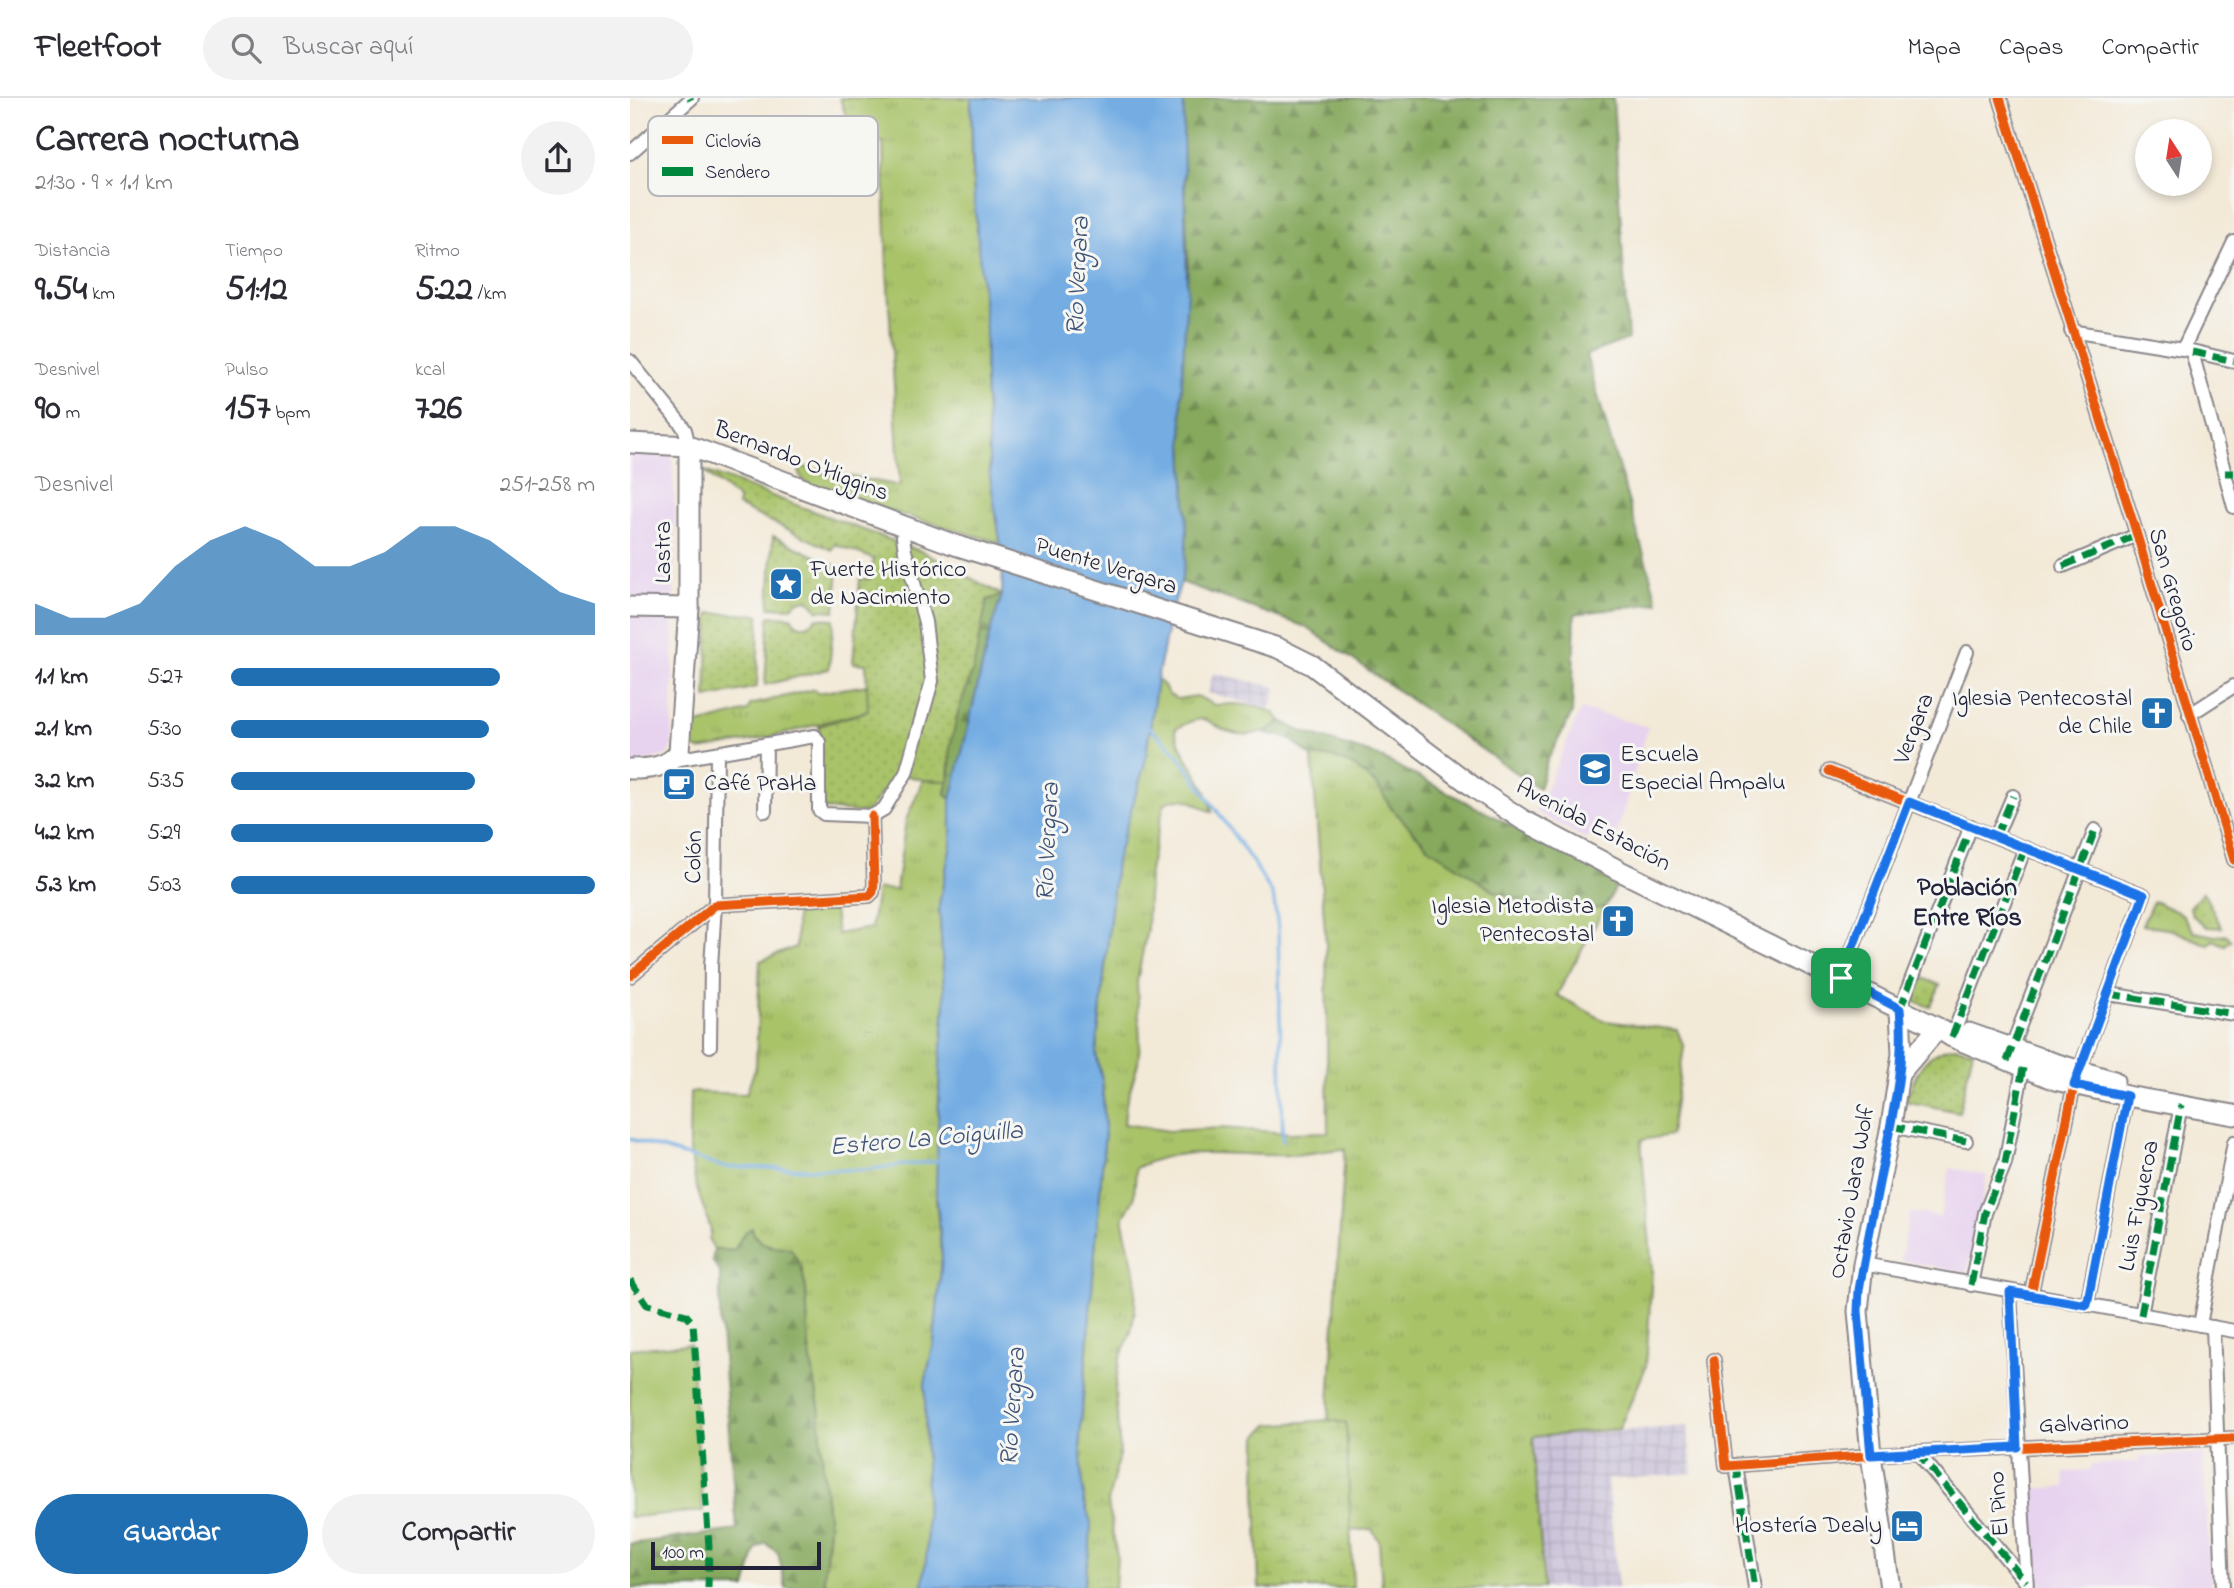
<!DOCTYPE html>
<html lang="es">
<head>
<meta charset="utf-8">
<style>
	body { margin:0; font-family:"Indie Flower",sans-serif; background:#f2f2f3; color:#2b2b33; height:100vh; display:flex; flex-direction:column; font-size:26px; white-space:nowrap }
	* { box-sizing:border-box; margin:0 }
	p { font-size:23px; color:#7c7c81 }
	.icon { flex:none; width:38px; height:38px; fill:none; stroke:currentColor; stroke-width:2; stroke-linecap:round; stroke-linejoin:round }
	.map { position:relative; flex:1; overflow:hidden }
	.details { display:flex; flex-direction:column; background:#fff; width:630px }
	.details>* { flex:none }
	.needle { width:46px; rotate:348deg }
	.fabs { position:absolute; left:1505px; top:21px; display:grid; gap:14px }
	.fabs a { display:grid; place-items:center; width:77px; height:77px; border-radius:50%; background:#fff; box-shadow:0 4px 10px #0003; font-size:35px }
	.scale { position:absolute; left:21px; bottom:18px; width:170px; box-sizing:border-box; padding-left:7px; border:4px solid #22223b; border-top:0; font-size:19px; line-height:24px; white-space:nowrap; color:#22223b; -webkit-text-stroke:5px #f6f6f2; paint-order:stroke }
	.pin { position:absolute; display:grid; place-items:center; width:60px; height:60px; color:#fff; margin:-30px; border-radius:14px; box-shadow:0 4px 10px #0006 }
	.round { display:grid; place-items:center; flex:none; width:74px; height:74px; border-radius:37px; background:#f2f2f3 }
	.overview { display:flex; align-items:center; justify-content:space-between; height:119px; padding:0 35px }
	h1 { font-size:38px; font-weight:700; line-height:52px }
	.figures { display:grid; grid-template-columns:repeat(3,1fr); gap:10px; height:119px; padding:7px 35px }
	.figures div { display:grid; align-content:center }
	.figures b { font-size:35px; font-weight:700 }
	.figures small { font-size:19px; font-weight:400 }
	.figures p { font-size:19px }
	.chart { height:196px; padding:14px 35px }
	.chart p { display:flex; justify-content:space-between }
	.chart svg { width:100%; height:126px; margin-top:7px; fill:#1f6fb2; opacity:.7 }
	.cta { display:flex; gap:14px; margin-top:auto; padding:14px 35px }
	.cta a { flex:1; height:80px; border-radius:42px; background:#1f6fb2; color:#fff; font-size:28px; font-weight:700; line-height:80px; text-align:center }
	.cta a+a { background:#f2f2f3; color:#2b2b33 }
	ul { padding:0 35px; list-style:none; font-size:23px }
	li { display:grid; grid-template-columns:112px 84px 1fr; align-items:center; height:52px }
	li i { height:18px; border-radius:9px; background:#1f6fb2 }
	header { display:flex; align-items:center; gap:42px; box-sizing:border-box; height:98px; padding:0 35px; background:#fff; border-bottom:2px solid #e1e1e2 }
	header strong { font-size:33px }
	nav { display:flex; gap:38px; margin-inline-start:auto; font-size:24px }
	.search { width:490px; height:63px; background:#f2f2f3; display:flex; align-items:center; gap:18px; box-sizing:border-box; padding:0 24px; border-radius:38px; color:#7c7c81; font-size:26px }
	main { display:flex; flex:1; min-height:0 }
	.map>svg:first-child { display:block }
</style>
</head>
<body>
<header>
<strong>Fleetfoot</strong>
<div class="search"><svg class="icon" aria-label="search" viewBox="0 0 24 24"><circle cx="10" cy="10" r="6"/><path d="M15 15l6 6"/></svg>Buscar aquí</div>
<nav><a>Mapa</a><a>Capas</a><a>Compartir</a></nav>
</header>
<main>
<section class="details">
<div class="overview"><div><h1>Carrera nocturna</h1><p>21:30 · 9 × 1.1 km</p></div><a class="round"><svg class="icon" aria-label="share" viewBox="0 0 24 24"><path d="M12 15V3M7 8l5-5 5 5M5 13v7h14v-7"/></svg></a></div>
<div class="figures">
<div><p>Distancia</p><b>9.54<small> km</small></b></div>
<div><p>Tiempo</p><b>51:12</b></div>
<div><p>Ritmo</p><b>5:22<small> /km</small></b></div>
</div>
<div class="figures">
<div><p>Desnivel</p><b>90<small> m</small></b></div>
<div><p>Pulso</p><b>157<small> bpm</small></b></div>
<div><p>kcal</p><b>726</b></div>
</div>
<div class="chart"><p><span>Desnivel</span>251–258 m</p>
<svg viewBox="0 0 160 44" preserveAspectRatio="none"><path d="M0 44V33L10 38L20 38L30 33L40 20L50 11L60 6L70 11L80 20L90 20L100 15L110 6L120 6L130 11L140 20L150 29L160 33V44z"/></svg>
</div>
<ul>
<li><b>1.1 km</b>5:27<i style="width:74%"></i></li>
<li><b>2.1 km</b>5:30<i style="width:71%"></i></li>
<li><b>3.2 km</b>5:35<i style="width:67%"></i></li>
<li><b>4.2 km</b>5:29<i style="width:72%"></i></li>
<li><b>5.3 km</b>5:03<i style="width:100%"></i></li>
</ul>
<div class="cta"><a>Guardar</a><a>Compartir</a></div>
</section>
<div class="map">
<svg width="1604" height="1490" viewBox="0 0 1604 1490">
	<defs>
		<pattern id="industrial-grid" width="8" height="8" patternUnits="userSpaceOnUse" patternTransform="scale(1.75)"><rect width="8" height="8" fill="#c8bfd8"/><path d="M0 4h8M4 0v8" fill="none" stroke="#aca4ba"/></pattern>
		<pattern id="grass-tufts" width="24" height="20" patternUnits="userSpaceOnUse" patternTransform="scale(1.75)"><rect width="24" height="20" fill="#a9c369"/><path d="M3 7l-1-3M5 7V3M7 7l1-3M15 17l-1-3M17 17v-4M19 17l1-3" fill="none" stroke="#91a75c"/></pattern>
		<pattern id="forest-firs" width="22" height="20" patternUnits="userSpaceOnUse" patternTransform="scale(1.75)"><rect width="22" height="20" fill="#86a95d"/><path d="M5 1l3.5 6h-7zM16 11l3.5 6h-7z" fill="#6d894e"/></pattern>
		<pattern id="wetland-marsh" width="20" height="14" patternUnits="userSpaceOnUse" patternTransform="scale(1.75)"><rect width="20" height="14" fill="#a9c369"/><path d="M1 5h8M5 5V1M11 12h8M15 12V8" fill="none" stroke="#91a75c"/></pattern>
		<pattern id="park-dots" width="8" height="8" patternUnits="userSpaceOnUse" patternTransform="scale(1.75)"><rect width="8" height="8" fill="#a9c369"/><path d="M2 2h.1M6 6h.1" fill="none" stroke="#91a75c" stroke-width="1.8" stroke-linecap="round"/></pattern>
	</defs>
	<rect width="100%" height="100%" fill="#f6f6f2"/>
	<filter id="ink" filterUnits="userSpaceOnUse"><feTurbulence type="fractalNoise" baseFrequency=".0143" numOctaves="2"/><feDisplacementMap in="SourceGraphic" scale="14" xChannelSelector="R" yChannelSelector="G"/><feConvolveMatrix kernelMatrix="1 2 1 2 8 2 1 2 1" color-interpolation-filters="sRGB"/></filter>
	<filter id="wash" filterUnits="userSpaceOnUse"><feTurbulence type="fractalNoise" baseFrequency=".00686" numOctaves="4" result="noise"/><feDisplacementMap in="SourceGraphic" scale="28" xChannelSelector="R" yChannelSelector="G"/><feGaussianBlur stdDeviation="1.57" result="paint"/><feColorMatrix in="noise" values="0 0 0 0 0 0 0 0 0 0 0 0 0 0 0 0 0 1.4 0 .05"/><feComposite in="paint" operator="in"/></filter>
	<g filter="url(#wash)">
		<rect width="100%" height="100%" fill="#f3e9d7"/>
		<!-- built -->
		<g fill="#e7d2ef">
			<polygon points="0,355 42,357 45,413 42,647 37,657 0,667"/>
			<polygon points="951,611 1018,629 985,741 962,730 957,742 906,714"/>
			<polygon points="1320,1070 1357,1077 1337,1175 1270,1162 1280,1114 1310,1119"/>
			<polygon points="1573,1355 1581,1490 1414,1490 1408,1482 1402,1391 1435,1389 1434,1374 1460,1372 1460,1367 1509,1364 1509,1359"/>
		</g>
		<!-- industrial -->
		<g fill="url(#industrial-grid)">
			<polygon points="583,575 646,589 641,610 578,595"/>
			<polygon points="1057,1328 1063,1375 977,1382 988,1490 914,1490 903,1339"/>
		</g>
		<!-- grass -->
		<g fill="url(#grass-tufts)" stroke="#667252" stroke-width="2">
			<polygon points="210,0 341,0 342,73 356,232 355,281 360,379 371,445 184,391 171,380 168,368 270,388 257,172 253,44 225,46"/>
			<path d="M527 581 534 587 538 596 547 601 567 598 584 607 605 606 627 608 645 615 651 623C634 637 613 641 592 631 583 626 577 620 566 622 559 623 552 628 545 631 551 661 578 683 582 714 564 706 553 694 534 706L519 773 517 831 507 884 510 944 508 965 496 1006 494 1026 539 1033 593 1030 657 1035 698 1034 696 847 682 659H702L724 668 748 688 771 721 947 814 975 809 927 897 975 923 1047 932 1054 949 1041 1037 1011 1042 1022 1172 1016 1269 989 1331 903 1339 914 1490H752L749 1443 742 1431 720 1433 716 1325 698 1322 715 1051C697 1052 679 1056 661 1057 609 1060 555 1044 506 1070L504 1101 494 1119V1129L506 1179 505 1213 501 1234 489 1263 485 1293 490 1353 478 1404 487 1459 485 1490H453L461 1425 454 1403 450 1337 475 1033 472 982 466 956 486 763 515 665Z"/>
			<polygon points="238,587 238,613 141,639 70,652 61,649 60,643 64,627 118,613 120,607 185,591 187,595"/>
			<polygon points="293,682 318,683 316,696 321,701 321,746 309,807 315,905 310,966 306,1104 312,1159 304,1244 295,1286 297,1451 293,1490 198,1490 194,1481 199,1428 193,1373 189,1308 179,1251 176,1191 171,1168 137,1146 131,1146 124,1138 114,1135 104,1153 84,1151 79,1142 81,1132 66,1088 59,1047 60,994 116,996 126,968 130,863 166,849 166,814 204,812 207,836 241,830 247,791 266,792 276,722"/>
			<polygon points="1523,803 1552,816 1564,834 1585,838 1597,837 1601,842 1595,847 1583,842 1578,847 1542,832 1512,827"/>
		</g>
		<!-- forest -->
		<g fill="url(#forest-firs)" stroke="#54664c" stroke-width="2">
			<polygon points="554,0 983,0 998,241 956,257 1028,505 945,516 942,615 917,663 909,691 676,529 551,484 557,432 551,302 558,168 553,41"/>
			<polygon points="372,497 360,535 321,701 316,696 320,676 320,649 328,614 343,571 357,502"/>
			<polygon points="651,623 673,634 748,658 974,776 987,787 975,809 947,814 904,806 864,793 798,749 761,710 748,688 724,668 702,659 682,659 659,640 635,635"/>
			<path d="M122 1130C127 1150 144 1147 161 1151L171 1168 176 1191 179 1251 189 1308 193 1373 199 1428 194 1481 198 1490H156L148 1455 135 1445 126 1451 116 1490H0V1446L107 1432 90 1222V1174L82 1163 84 1151 104 1153 114 1135Z"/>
		</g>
		<!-- wetland -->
		<polygon fill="url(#wetland-marsh)" stroke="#667252" stroke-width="2" points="698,1322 716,1325 723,1490 629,1490 626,1394 627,1339 638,1327"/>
		<!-- park -->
		<g fill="url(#park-dots)" stroke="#667252" stroke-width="2">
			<polygon points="72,372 293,454 372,497 357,502 343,571 328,614 320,649 318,683 293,682 266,675 237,715 194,711 187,693 189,628 238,613 236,566 223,565 230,481 239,481 244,461 205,446 202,452 108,408 108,401"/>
			<path d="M143 438 208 469 205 513 187 512C181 499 168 499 161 510L139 509Z"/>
			<polygon points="79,515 129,517 127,589 76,600"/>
			<path d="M139 518 161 519C167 531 179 531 186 520L204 521 199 571 135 587Z"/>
			<polygon points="1573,794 1592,830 1577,829 1562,817 1560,809"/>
			<polygon points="1288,878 1310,887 1300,909 1279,901"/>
			<path d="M1326 949 1343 952 1329 1014 1275 1003C1286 976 1294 952 1326 949Z"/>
		</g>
		<!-- pitch -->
		<polygon fill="#a9c369" stroke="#667252" stroke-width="2" points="60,1246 73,1413 0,1419 0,1251"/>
		<!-- water -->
		<polygon fill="#74ade3" stroke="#4b688f" stroke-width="2" points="341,0 554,0 553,41 557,191 551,302 557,432 555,463 551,484 541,515 527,581 515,665 486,763 466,956 472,982 475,1033 450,1337 454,1403 461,1425 460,1451 453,1490 293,1490 297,1451 295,1286 304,1244 312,1159 306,1091 310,966 315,905 309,807 321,746 321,701 360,535 372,497 373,461 360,379 355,281 356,232 344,100"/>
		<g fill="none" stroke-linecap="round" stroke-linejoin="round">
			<!-- stream -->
			<g stroke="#74ade3" stroke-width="3.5">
				<polyline points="517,627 547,655 626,769 643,797 648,829 653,1043"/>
				<polyline points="0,1041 94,1069 232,1072 308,1063"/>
			</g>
		</g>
	</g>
	<g filter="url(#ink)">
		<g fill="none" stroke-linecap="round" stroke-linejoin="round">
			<!-- street casing -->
			<g stroke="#8a8689" stroke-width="16">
				<g id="street">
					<polyline points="1370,0 1507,437 1604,762"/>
					<polyline points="0,55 62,0"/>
					<polyline points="1441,233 1553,251 1604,263"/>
					<polyline points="1553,251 1604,144"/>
					<polyline points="1562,254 1604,409"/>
					<polyline points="0,263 51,326 55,332 59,348"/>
					<polyline points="1433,468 1507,437"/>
					<polyline points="1559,617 1604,588"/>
					<polyline points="44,662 185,638 189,644 189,712 194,716 242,718"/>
					<polyline points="1199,673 1514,797 1444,987 1401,1197"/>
					<polyline points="135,713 136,646"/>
					<polyline points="242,718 254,711 276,675 302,583 295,524 275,453 273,439 276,430"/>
					<polyline points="1366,738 1383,698"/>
					<polyline points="0,878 85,807 239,798 243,794 244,786 242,718"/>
					<polyline points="1211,881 1337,554"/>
					<polyline points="1479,896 1604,916"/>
					<polyline points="1270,911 1341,728"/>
					<polyline points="1322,939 1395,750"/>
					<polyline points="80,948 81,868 85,807 87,656"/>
					<polyline points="1379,956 1465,732"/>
					<polyline points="1261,1028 1336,1043"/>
					<polyline points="1233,1166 1604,1233"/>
					<polyline points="1341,1187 1355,1115 1375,1065 1393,970"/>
					<polyline points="1380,1194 1397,1490"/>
					<polyline points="1457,1207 1497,998"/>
					<polyline points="1511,1217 1551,1007"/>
					<polyline points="1570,1227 1604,1044"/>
					<polyline points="1583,1229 1593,1490"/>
					<polyline points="1084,1262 1096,1368 1287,1354 1604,1340"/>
					<polyline points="1287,1354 1396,1484"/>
					<polyline points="1106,1367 1125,1490"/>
				</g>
			</g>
			<!-- secondary casing -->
			<g stroke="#8a8689" stroke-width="23">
				<g id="secondary">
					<polyline points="0,345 59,348 322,446 648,550 682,567 846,691 893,722 990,773 1308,930 1322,939 1425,982 1497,998 1604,1017"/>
					<polyline points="0,509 59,510"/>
					<path d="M0 671C18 671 38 670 49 654L59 510V348"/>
					<polyline points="1339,935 1421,964 1484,983"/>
					<polyline points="1269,976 1308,930"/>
					<polyline points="1260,1490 1241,1357 1228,1213 1233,1166 1261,1028 1272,956 1270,911"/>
				</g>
			</g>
			<!-- street -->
			<use href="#street" stroke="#fff" stroke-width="12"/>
			<!-- secondary -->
			<use href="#secondary" stroke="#fff" stroke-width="19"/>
			<!-- quiet -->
			<g stroke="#00873e" stroke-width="7" stroke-dasharray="14 7" stroke-linecap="butt">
				<polyline points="60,0 61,2"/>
				<polyline points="1562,254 1604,263"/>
				<polyline points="1595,375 1604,375"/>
				<polyline points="1433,468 1507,437"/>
				<polyline points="1366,738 1383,698"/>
				<polyline points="1479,896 1604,916"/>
				<polyline points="1270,911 1341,728"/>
				<polyline points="1322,939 1395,750"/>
				<polyline points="1377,963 1465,732"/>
				<polyline points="1261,1028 1336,1043"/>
				<polyline points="0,1182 17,1207 56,1217 63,1225 79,1449 78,1490"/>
				<polyline points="1341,1187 1355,1115 1375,1065 1393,970"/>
				<polyline points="1457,1207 1497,998"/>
				<polyline points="1511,1217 1551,1007"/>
				<polyline points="1287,1354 1396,1484"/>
				<polyline points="1106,1367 1125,1490"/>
			</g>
			<!-- cycleway casing -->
			<g stroke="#f6f6f2" stroke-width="13">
				<g id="cycleway">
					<polyline points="1370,0 1507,437 1604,762"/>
					<polyline points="1199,673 1514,797 1444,987 1401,1197"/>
					<polyline points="0,878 85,807 239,798 243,794 244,786 242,718"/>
					<polyline points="1084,1262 1096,1368 1287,1354 1604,1340"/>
				</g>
			</g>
			<!-- cycleway -->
			<use href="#cycleway" stroke="#e8590c" stroke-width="9"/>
		</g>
	</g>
	<g fill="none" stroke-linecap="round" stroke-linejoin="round" filter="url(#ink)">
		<!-- route casing -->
		<g stroke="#fff" stroke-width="14">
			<path id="route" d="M1279 704 1514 797 1444 987 1497 998 1457 1207 1380 1194 1387 1349 1241 1357 1228 1213 1229 1192C1237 1146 1246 1100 1255 1055 1265 1007 1275 959 1270 911L1211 880Z"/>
		</g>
		<!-- route -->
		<use href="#route" stroke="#1a73e8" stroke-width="9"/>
	</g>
	<!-- icons -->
	<defs>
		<g id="sight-square" transform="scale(1.75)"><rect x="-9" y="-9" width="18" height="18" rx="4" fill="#1f6fb2" stroke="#f6f6f2"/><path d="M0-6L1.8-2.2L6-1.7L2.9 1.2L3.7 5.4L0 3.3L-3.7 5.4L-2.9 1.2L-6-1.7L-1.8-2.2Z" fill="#fff"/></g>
		<g id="church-square" transform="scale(1.75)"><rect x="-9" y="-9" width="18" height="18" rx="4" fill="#1f6fb2" stroke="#f6f6f2"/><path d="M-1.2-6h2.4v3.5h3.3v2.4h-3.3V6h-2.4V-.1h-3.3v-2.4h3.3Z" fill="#fff"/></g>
		<g id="school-square" transform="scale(1.75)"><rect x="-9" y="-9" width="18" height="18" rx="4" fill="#1f6fb2" stroke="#f6f6f2"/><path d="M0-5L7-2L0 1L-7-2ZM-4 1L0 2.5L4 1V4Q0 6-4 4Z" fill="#fff"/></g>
		<g id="cafe-square" transform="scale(1.75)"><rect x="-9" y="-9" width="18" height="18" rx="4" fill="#1f6fb2" stroke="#f6f6f2"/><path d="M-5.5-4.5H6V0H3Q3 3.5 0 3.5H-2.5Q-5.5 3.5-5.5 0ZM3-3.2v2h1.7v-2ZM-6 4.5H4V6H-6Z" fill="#fff"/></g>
		<g id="hotel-square" transform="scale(1.75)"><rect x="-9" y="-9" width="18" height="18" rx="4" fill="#1f6fb2" stroke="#f6f6f2"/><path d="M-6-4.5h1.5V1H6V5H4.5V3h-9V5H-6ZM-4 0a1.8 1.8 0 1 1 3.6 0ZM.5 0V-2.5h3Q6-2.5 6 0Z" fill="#fff"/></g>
	</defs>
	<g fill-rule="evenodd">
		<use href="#sight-square" x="156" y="486"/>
		<use href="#church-square" x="1527" y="615"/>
		<use href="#school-square" x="965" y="671"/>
		<use href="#cafe-square" x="49" y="686"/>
		<use href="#church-square" x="988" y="823"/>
		<use href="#hotel-square" x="1277" y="1428"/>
	</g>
	<g text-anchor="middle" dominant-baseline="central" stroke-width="6" stroke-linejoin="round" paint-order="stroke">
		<!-- street labels -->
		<g font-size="24" fill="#22223b" stroke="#f6f6f2">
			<text transform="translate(171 364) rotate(21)">Bernardo O'Higgins</text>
			<text transform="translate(34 454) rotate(-90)">Lastra</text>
			<text transform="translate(476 469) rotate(17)">Puente Vergara</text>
			<text transform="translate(1542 492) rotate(74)">San Gregorio</text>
			<text transform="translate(1285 631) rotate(-69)">Vergara</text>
			<text transform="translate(963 728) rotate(28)">Avenida Estación</text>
			<text transform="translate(65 759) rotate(-89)">Colón</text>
			<text transform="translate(1223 1094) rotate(-80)">Octavio Jara Wolf</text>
			<text transform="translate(1510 1108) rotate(-79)">Luis Figueroa</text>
			<text transform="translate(1454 1327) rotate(-2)">Galvarino</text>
			<text transform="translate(1370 1406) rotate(-94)">El Pino</text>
		</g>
		<!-- poi labels -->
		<g font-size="24" fill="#22223b" stroke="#f6f6f2" text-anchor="start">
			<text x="180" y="472">Fuerte Histórico<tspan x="180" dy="28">de Nacimiento</tspan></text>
			<text x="1502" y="601" text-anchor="end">Iglesia Pentecostal<tspan x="1502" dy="28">de Chile</tspan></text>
			<text x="990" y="657">Escuela<tspan x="990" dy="28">Especial Ampalu</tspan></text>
			<text x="74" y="686">Café PraHa</text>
			<text x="964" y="809" text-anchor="end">Iglesia Metodista<tspan x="964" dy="28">Pentecostal</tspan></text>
			<text x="1252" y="1428" text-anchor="end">Hostería Dealy</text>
		</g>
		<!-- water labels -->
		<g font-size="26" font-style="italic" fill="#3f5376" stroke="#f6f6f2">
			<text transform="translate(449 178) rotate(-87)">Río Vergara</text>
			<text transform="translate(419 744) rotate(-87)">Río Vergara</text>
			<text transform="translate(296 1042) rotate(-5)">Estero La Coiguilla</text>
			<text transform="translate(384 1309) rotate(-86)">Río Vergara</text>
		</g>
		<!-- neighbourhood labels -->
		<g font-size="26" font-weight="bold" fill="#22223b" stroke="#f6f6f2">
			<text x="1337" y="791">Población<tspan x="1337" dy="30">Entre Ríos</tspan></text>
		</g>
	</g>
	<!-- legend -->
	<rect x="18" y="18" width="230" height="80" rx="10" fill="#f6f6f2" stroke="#b6b6bb" stroke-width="2"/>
	<rect x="32" y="38" width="31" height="8" fill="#e8590c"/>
	<rect x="32" y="69" width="31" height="9" fill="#00873e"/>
	<g font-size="19" fill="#22223b">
		<text x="75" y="49">Ciclovía</text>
		<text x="75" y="80">Sendero</text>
	</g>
</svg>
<div class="fabs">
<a><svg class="needle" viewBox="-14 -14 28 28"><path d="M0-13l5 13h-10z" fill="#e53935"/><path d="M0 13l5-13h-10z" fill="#7c7c81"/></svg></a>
</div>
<div class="scale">100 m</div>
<div class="pin" style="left:1211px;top:880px;background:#1e9e55"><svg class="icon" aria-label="arrive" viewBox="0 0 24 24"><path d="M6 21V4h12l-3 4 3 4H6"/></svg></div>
</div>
</main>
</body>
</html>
